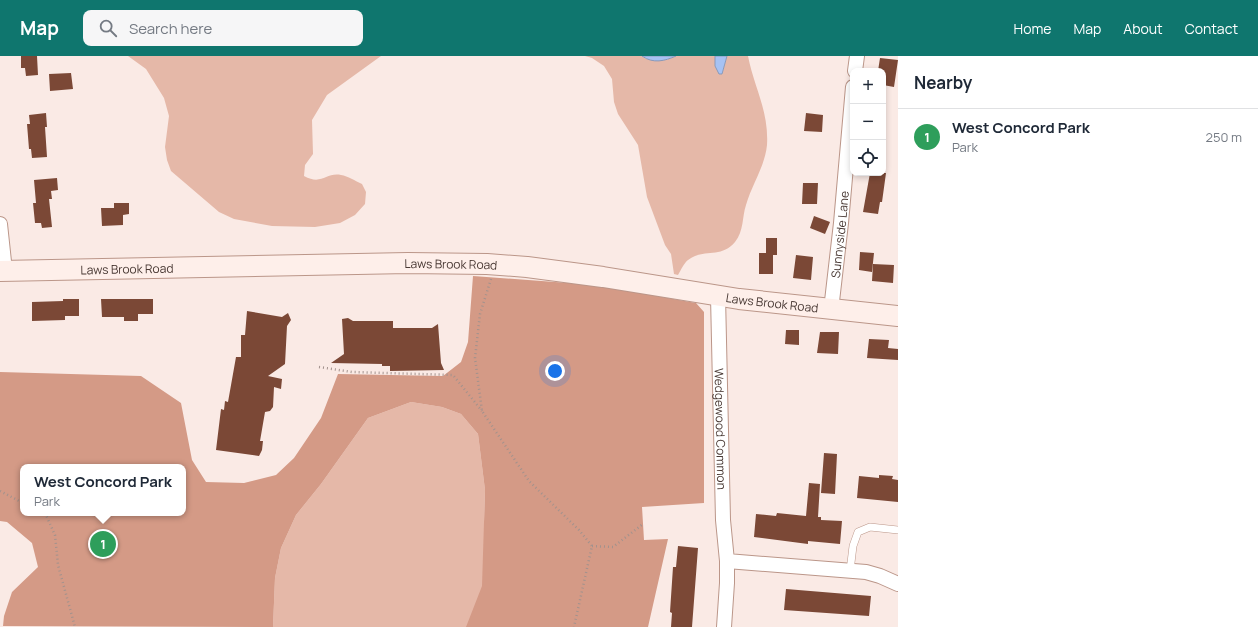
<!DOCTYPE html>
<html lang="en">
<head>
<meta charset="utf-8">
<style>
  body { margin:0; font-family:Manrope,sans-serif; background:#f6f6f7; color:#1f2937 }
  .controls { position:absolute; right:12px; top:12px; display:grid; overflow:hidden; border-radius:8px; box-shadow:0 2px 6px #0003 }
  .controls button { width:36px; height:36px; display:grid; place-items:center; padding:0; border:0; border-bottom:1px solid #e0e1e3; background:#fff; color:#1f2937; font:20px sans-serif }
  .you { position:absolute; left:555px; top:315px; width:14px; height:14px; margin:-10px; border:3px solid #fff; border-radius:50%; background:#1a73e8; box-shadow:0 0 0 6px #1a73e833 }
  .badge { display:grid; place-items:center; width:26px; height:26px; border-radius:50%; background:#0f766e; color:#fff; font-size:13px; font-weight:700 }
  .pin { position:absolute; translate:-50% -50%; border:2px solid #fff; box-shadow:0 1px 4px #0006 }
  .popup { position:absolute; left:20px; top:408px; width:166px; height:52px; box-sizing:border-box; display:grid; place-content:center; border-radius:8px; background:#fff; filter:drop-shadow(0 1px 3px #0005); font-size:13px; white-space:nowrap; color:#747a83 }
  .popup b { font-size:15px; color:#1f2937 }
  .popup::after { content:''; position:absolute; left:50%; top:100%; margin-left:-8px; border:8px solid transparent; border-top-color:#fff }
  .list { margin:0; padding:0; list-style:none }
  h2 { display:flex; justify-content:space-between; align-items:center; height:52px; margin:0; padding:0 16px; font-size:17px }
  h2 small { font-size:13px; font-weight:400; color:#747a83 }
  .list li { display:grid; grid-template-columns:26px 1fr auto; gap:12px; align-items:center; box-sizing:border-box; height:56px; padding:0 16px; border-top:1px solid #e0e1e3 }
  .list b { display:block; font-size:15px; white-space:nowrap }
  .list p { margin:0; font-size:13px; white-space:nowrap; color:#747a83 }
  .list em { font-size:13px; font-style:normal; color:#747a83 }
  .icon { flex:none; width:22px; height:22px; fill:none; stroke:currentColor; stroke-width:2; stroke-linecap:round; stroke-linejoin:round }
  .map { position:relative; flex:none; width:898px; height:571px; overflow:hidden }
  header { display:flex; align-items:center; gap:24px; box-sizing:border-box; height:56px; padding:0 20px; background:#0f766e; color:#fff }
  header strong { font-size:19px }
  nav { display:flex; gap:22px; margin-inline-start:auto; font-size:14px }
  .search { width:280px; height:36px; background:#f6f6f7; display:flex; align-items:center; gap:10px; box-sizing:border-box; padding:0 14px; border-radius:8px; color:#747a83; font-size:15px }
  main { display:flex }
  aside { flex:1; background:#fff }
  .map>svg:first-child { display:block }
  .green { fill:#e5b8a8 }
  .forest { fill:#d49a86; fill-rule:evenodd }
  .water { fill:#a7c2f3; stroke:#8a99b9 }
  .building { fill:#7b4836 }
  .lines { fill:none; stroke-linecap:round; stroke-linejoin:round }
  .lane-casing { stroke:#bb9689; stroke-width:8 }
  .street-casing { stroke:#bb9689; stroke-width:16 }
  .secondary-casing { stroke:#bb9689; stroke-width:22 }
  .path { stroke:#a2928d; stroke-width:2.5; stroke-dasharray:1 3; stroke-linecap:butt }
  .lane { stroke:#fff; stroke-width:7 }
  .street { stroke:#fff; stroke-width:14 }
  .secondary { stroke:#feefea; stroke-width:20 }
  .labels { text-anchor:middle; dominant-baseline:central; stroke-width:4; stroke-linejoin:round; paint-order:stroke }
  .street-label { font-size:12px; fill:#483833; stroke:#fff }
</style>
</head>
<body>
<header>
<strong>Map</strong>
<div class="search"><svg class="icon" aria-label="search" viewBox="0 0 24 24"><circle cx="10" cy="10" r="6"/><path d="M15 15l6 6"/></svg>Search here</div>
<nav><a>Home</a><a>Map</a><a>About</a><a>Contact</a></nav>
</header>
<main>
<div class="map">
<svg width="898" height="571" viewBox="0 0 898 571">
  <rect width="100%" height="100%" fill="#faeae5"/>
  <path class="green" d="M 128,0 L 381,0 L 327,39 L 312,64 L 313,98 L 305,109 L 304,120 C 322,130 326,116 341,119 C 348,120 355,125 362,128 L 366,136 L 365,148 L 355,159 L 340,167 L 315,171 L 272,170 L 234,163 L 219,156 L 171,115 L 167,104 L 165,91 L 169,60 L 164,42 L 146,13 Z
    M 585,0 L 642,0 L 646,3 L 666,4 L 676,0 L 715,0 L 715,10 L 722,18 L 727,0 L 748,0 C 754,31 769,55 767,89 C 765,110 752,128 746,149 C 742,161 744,175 735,186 C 721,203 703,192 688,204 C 684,207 681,214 678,219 L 674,218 L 671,198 L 665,189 L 647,141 L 638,89 L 618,58 L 614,46 L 612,23 L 604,10 L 592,2 Z
    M 411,346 L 442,351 L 461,358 L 478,378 L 485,434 L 484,465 L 620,571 L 273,571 L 275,522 L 281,492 L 296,459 L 321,428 L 368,362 Z"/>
  <path class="forest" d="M 473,220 L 595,229 L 696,247 L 704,256 L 704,447 L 642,451 L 644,484 L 668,483 L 648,571 L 466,571 L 482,530 L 485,434 L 478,378 L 461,358 L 442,351 L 411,346 L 368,362 L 321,428 L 296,459 L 281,492 L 275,522 L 273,571 L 3,570 L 4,560 L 12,536 L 38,511 L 32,487 L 7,466 L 0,465 L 0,316 L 141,320 L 181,347 L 192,404 L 206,426 L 244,427 L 276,419 L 294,402 L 321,362 L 338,318 L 443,320 L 461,306 L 468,286 ZM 23,411 L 183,411 L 183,457 L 23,457 Z"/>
  <path class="water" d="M 642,0 L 676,0 C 665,5 653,8 642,0 Z
    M 715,0 L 727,0 L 722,18 L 719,18 L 715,10 Z"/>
  <path class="building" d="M 21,0 L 37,0 L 38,19 L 26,20 L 25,12 L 21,12 Z
    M 880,2 L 898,4 L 894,31 L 883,29 L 883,15 L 878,15 Z
    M 71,17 L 73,33 L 50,35 L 49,18 Z
    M 46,57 L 47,71 L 45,71 L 47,101 L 32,102 L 31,93 L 29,93 L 27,68 L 30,68 L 29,59 Z
    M 806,57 L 823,59 L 822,76 L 804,75 Z
    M 870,117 L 886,117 L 882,146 L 880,146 L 878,158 L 863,156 Z
    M 57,122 L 58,134 L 51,135 L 52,143 L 49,143 L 52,171 L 42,172 L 41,167 L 35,167 L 33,147 L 36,147 L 34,124 Z
    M 803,127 L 818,127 L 817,148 L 802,148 Z
    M 114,147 L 129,147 L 129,158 L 123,159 L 123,169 L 102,170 L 101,152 L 114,152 Z
    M 814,160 L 830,166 L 825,178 L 810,172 Z
    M 766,182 L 777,182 L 777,199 L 773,199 L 773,218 L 759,218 L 759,197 L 766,197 Z
    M 860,196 L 874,197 L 872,216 L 859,214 Z
    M 796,199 L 813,201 L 811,224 L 793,222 Z
    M 873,208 L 894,209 L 893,227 L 872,225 Z
    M 63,243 L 79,243 L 79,260 L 65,260 L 65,264 L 32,265 L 32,246 L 63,245 Z
    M 101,243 L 153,243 L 153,258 L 138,258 L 138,265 L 124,265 L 124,261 L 102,261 Z
    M 247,255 L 282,261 L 288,257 L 291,264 L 287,270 L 285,308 L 268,320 L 282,323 L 281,333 L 274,331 L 273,351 L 270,355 L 265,356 L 260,385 L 263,385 L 262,394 L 259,400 L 216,394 L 221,353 L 224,354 L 225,345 L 228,346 L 236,301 L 241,301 L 241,279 L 245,279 Z
    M 348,262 L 353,265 L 393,265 L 393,272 L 432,272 L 438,268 L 441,307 L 444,314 L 390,315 L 390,310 L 382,310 L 382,308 L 331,307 L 344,298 L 342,263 Z
    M 786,274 L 799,274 L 799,289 L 785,288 Z
    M 820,276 L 839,276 L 838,298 L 817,297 Z
    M 869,283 L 889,284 L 888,292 L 898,293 L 898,304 L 867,302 Z
    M 824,397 L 837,398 L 835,438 L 821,437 Z
    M 879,419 L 893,420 L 892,423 L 898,424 L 898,446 L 857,442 L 859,420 L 879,422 Z
    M 809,427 L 820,428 L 818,461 L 821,461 L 821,464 L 842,465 L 840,488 L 808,485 L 808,488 L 754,481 L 756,458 L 776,460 L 777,457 L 806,460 Z
    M 678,490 L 698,492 L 692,571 L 671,571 L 672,557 L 670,556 L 673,511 L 676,511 Z
    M 786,533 L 871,540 L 869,560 L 784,554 Z"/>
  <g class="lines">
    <g class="lane-casing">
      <path id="lane" d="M 850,515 L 853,490 L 858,476 L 870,471 L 898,474"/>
    </g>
    <g class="street-casing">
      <g id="street">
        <path d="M 855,15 L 857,0"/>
        <path d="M 0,168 L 5,215"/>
        <path id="s1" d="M 718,240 L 723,464 L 727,505 L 866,516 L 880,520 L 898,528"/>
        <path id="s2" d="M 831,254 L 841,167 L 853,31"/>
        <path d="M 724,571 L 727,527 L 727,505"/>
      </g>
    </g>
    <g class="secondary-casing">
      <g id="secondary">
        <path id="s3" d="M 0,215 L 408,207 L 487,208 L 527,211 L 603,221 L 739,243 L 898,260"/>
      </g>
    </g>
    <path class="path" d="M 491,223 L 480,258 L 475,302 L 482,355 L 529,425 L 579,474 L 592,490 L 574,571
      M 319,311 L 352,316 L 453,319 L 482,355
      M 0,435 L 23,447
      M 45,457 L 55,479 L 58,509 L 75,571
      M 592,490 L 613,491 L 643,468"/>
    <use href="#lane" class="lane"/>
    <use href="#street" class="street"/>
    <use href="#secondary" class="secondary"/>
  </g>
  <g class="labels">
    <g class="street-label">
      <text stroke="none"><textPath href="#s2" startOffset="76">Sunnyside Lane</textPath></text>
      <text stroke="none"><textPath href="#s3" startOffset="451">Laws Brook Road</textPath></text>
      <text stroke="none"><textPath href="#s3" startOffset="127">Laws Brook Road</textPath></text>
      <text stroke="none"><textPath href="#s3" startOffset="775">Laws Brook Road</textPath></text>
      <text stroke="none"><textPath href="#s1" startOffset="133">Wedgewood Common</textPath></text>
    </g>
  </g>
</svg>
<div class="controls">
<button>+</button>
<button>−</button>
<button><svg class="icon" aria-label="locate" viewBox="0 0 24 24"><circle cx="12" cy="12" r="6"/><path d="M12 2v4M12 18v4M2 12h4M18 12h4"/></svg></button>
</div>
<div class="you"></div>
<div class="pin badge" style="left:103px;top:488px;background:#2e9e5b">1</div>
<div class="popup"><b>West Concord Park</b>Park</div>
</div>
<aside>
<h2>Nearby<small></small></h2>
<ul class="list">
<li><span class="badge" style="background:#2e9e5b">1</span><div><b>West Concord Park</b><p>Park</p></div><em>250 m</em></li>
</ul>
</aside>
</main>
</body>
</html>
